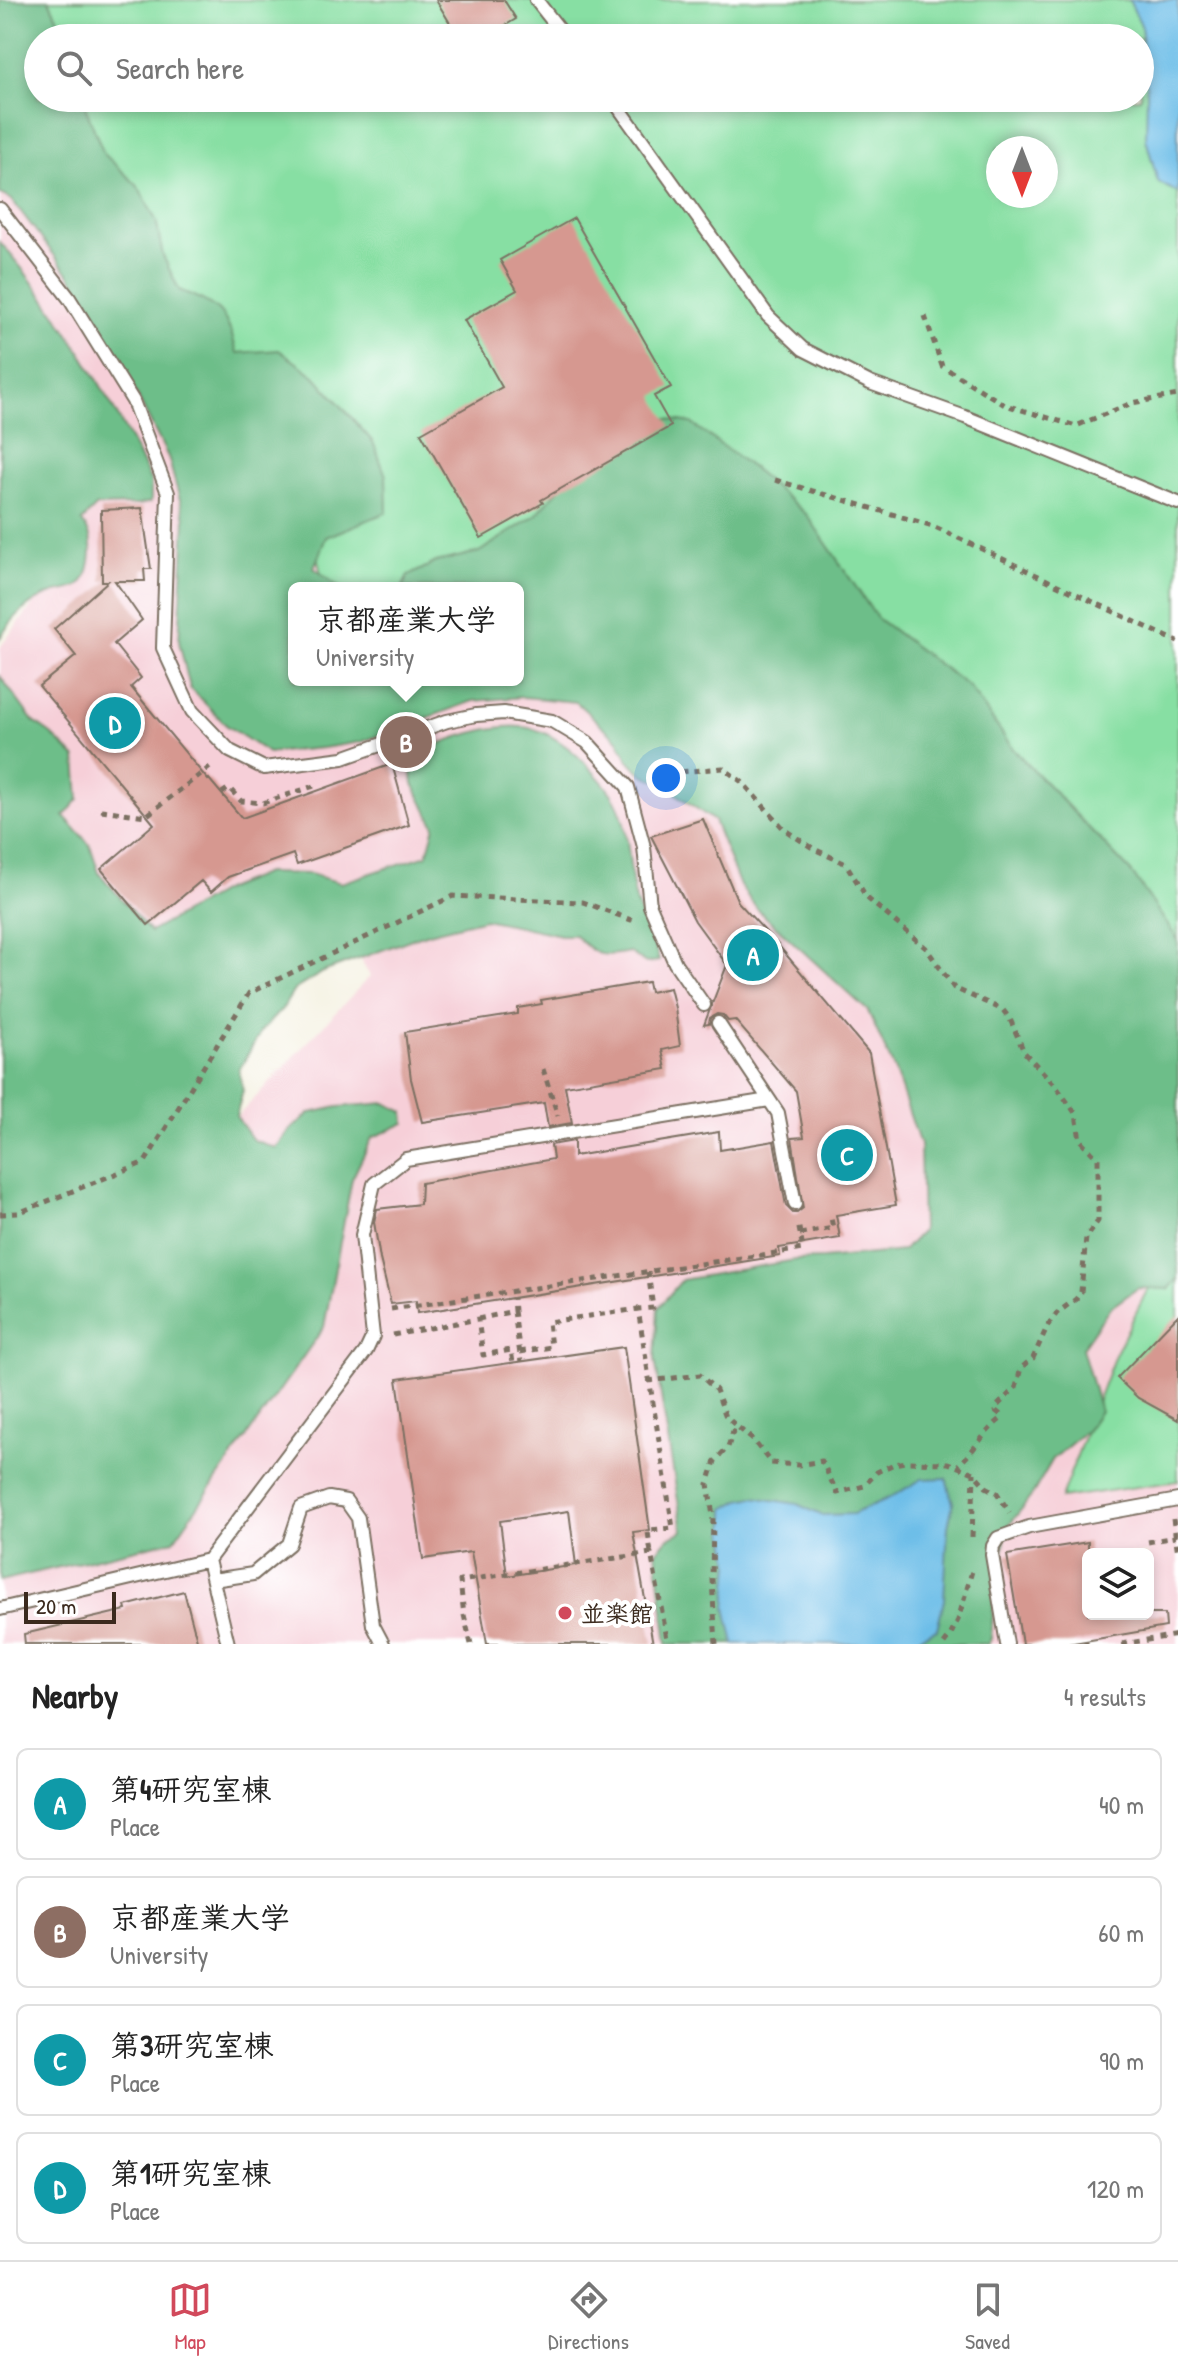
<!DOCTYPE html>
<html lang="en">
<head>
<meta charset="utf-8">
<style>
  body { margin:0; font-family:"Patrick Hand","Klee One",sans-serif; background:#f6f6f6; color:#222 }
  .controls { position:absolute; right:24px; bottom:24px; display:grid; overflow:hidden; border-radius:12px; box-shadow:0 4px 12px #0003 }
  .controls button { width:72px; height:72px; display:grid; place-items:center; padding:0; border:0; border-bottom:2px solid #e0e0e0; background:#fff; color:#222; font:40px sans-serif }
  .compass { position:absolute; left:986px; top:136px; width:72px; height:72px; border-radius:50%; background:#fff; box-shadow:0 4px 12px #0003; rotate:180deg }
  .scale { position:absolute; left:24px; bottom:20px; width:92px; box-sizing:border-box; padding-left:8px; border:4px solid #3b2a1e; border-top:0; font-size:22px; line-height:28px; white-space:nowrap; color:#3b2a1e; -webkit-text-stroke:6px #fff; paint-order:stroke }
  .you { position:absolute; left:666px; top:778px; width:28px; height:28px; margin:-20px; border:6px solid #fff; border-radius:50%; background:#1a73e8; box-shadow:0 0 0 12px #1a73e833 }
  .badge { display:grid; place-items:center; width:52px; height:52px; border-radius:50%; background:#d1495b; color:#fff; font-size:26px; font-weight:700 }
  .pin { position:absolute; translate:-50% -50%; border:4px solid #fff; box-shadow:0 2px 8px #0006 }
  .popup { position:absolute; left:288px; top:582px; width:236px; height:104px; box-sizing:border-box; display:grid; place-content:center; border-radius:12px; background:#fff; filter:drop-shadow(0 2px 6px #0005); font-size:26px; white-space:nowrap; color:#767676 }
  .popup b { font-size:30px; color:#222 }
  .popup::after { content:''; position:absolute; left:50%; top:100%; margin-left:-16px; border:16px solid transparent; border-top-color:#fff }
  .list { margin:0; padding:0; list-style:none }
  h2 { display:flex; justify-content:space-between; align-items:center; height:104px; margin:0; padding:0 32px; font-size:34px }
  h2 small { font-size:26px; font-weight:400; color:#767676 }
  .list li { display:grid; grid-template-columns:52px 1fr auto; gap:24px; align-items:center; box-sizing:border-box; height:112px; margin:0 16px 16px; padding:0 16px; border:2px solid #e0e0e0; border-radius:12px }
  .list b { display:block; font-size:30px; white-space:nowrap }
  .list p { margin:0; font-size:26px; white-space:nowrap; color:#767676 }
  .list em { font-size:26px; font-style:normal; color:#767676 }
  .icon { flex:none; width:44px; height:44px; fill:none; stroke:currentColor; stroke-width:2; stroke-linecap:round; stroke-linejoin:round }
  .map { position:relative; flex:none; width:1178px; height:1644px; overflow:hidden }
  .search { position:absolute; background:#fff; box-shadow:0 4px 12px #0003; left:24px; right:24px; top:24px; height:88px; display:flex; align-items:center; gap:20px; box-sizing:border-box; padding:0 28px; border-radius:44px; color:#767676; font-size:30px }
  .sheet { height:616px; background:#fff }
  nav { display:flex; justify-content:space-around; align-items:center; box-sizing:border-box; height:112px; border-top:2px solid #e0e0e0; background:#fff; font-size:22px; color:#767676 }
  nav a { display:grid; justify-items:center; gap:4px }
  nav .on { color:#d1495b }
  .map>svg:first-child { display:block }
  .built { fill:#f6cfd8; fill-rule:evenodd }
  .green { fill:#87dfa3; stroke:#618460; stroke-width:2; fill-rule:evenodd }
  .forest { fill:#6dbe89; stroke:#547454; stroke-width:2 }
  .water { fill:#6dbee8; stroke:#547483; stroke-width:2 }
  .building { fill:#d69890; fill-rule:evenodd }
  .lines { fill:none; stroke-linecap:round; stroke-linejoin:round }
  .service-casing { stroke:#7c7062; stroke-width:16 }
  .path { stroke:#7c7062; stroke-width:5; stroke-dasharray:6 6; stroke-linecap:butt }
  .service { stroke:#fff; stroke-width:12 }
  .poi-dot { fill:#d1495b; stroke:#fff; stroke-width:3 }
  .labels { text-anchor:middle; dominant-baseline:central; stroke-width:8; stroke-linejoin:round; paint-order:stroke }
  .poi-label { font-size:24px; font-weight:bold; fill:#3b2a1e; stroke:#fff; text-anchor:start }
</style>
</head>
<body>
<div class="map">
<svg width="1178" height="1644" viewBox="0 0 1178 1644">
  <rect width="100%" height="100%" fill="#fff"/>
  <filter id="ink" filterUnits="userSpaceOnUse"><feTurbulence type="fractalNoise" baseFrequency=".0125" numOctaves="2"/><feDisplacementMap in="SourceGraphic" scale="16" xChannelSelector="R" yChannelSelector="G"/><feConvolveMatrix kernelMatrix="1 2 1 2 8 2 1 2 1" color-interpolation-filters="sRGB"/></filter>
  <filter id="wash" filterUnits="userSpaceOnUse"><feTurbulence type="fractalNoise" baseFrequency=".006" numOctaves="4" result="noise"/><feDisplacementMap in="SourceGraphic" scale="32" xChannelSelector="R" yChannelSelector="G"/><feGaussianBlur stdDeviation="1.8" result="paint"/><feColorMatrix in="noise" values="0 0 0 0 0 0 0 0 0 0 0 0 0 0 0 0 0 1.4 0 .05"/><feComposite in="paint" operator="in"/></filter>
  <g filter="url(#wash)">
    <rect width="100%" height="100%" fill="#f4f1e0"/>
    <path class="built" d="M 0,0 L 4,0 L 38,98 L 317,556 L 324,588 L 294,588 L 294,680 L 518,680 L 518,588 L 581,527 L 1178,1228 L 1115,1355 L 1062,1497 L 1178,1481 L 1178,1644 L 0,1644 L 0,1529 L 219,1136 L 370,976 L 337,922 L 0,955 L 0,647 L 82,542 L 0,431 ZM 1088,1554 L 1148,1554 L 1148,1614 L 1088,1614 Z"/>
    <path class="green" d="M 4,0 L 1178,0 L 1178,1083 L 641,553 L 465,588 L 324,588 L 317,556 L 52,98 L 1140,98 L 1140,38 L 38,38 ZM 998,148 L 1046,148 L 1046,196 L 998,196 Z
      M 1178,1228 L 1178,1481 L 1061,1498 L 1115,1355 Z"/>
    <path class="forest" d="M 0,0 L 49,0 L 67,38 L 38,38 L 38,98 L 84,98 L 86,109 L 104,154 L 137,185 L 156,220 L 163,256 L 179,290 C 219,306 226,310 237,353 L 279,350 L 315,376 L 373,442 L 386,476 L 387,512 L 326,537 L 314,568 L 340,588 L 294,588 L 294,680 L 518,680 L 518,588 L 402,588 L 408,576 L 436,562 L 479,552 L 536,515 L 587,457 L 658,417 L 691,423 L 755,470 L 807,515 L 877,618 L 969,687 L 1014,750 L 1132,873 L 1178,940 L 1178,1279 L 1169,1289 L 1138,1288 L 1110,1308 L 1082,1348 L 1100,1411 L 1087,1430 L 1053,1459 L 1032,1495 L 1008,1527 L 995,1587 L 991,1639 L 988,1644 L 667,1644 L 656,1552 L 668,1538 L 683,1531 L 655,1359 L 658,1308 L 682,1280 L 795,1260 L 823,1259 L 903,1251 L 922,1231 L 920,1145 L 895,1071 L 868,1011 L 757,909 L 740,886 L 714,821 L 661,783 L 642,774 L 628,759 L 618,740 L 576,702 L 523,697 L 473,701 L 361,742 L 323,748 L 268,753 L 226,725 L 190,688 L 179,642 L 185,518 L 168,457 L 90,302 L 12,200 L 0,194 Z
      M 0,242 C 63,315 109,395 151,481 L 151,502 L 139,505 L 97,506 L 82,521 C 85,526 89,532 90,537 C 93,550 90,576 80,585 C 71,591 60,590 50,594 C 28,602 12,618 0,638 Z
      M 0,676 L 33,721 L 51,734 L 76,758 L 79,799 L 64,816 L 90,845 L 99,873 L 150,932 L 226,889 L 266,873 L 310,874 L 341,883 L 427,855 L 435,826 L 413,784 L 410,757 C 442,741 498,719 534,729 C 554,735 571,749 585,763 C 599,778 614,793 621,813 C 631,842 628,875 637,904 C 643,923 655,940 659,961 L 646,963 L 629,952 C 601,958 595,956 575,935 L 561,935 L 485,919 L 428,933 L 323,972 L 294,990 L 283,1008 L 261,1031 L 239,1070 L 243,1090 L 236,1116 L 253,1140 L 276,1148 L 288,1132 L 310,1113 L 338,1107 L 386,1103 L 404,1112 L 405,1123 L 372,1138 L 352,1179 L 324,1327 L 174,1540 L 0,1581 Z"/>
    <path class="water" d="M 1129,0 L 1178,0 L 1178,193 L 1158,182 L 1146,139 L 1147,93 L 1141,25 Z
      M 946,1478 L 953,1503 L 948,1527 L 944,1600 L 937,1629 L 910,1642 L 898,1644 L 734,1644 L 726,1608 L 730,1563 L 725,1533 L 725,1509 L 740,1500 L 754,1497 L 797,1504 L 821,1515 L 853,1514 L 891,1497 L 922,1479 Z"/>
    <g id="blocks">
      <path class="building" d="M 436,0 L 504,0 L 516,19 L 484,38 L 459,38 Z
        M 574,218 L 671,387 L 654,396 L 671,426 L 541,500 L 543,503 L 481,538 L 421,433 L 502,387 L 464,320 L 517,290 L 500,260 Z
        M 142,508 L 151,569 L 144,569 L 145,581 L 115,581 L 142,620 L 114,644 L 141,678 L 131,687 L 208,780 L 209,779 L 242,818 L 392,764 L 409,825 L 297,865 L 293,854 L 228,877 L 211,892 L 201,881 L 148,925 L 101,869 L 154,824 L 39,686 L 76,656 L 54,629 L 108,581 L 102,581 L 101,510 Z
        M 703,819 L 738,902 L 778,945 L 869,1053 L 896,1205 L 836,1215 L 840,1238 L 779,1248 L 780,1256 L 417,1313 L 416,1301 L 391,1304 L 380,1259 L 374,1222 L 377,1209 L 420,1204 L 421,1183 L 553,1159 L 551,1145 L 574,1141 L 574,1156 L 719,1132 L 720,1150 L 774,1141 L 786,1206 L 793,1213 L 797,1213 L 803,1208 L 792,1138 L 804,1137 L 796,1091 L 735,1020 L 728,1021 L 723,1015 L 717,1014 L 710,1018 L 709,1024 L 704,1025 L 727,965 L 695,921 L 651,836 Z
        M 648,982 L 650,992 L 670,988 L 675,1008 L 680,1046 L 662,1050 L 666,1069 L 565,1086 L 572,1123 L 548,1127 L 544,1103 L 422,1122 L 411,1079 L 405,1032 L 518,1014 L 518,1008 L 542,1004 L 541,1000 Z
        M 1178,1315 L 1178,1420 L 1138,1398 L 1117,1378 Z
        M 624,1347 L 650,1530 L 633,1532 L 653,1644 L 487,1644 L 471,1552 L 423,1559 L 397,1379 ZM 569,1511 L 576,1565 L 507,1576 L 500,1521 Z
        M 1088,1542 L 1088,1614 L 1165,1614 L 1166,1627 L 1068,1644 L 1022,1644 L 1007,1555 Z
        M 184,1591 L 198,1644 L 25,1644 L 24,1634 L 126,1610 L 125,1606 Z"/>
    </g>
  </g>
  <g filter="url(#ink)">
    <use href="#blocks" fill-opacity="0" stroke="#7c7062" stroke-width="2"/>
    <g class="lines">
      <g class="service-casing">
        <path id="service" d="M 536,0 L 566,38
          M 612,98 L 768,316 L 803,349 L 870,383 L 965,417 L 1178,503
          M 0,209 L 69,298 L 133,401 L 168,493 L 163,648 L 192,711 L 230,751 L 264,768 L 343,758 L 447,721 L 476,715 L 504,713 L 552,721 L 587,742 L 628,787 L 644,847 L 650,906 L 675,963 L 704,1005
          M 718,1023 L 778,1113 L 795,1204
          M 213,1580 L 253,1574 L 289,1544 L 301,1508 L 329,1498 L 346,1501 L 358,1518 L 373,1625 L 383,1644
          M 0,1609 L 208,1560
          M 228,1644 L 208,1560 L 366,1351 L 373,1336 L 362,1235 L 374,1184 L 406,1159 L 769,1100
          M 1007,1644 L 992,1555 L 993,1546 L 998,1538 L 1029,1527 L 1178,1500"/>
      </g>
      <path class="path" d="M 925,316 L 942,366 L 1005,405 L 1076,426 L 1132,403 L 1178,395
        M 775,480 L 933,526 L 1178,642
        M 648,782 L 662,789 L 672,791 L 680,772 L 723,768 L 742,782 L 785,830 L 814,849 L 846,864 L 867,898 L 926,948 L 954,988 L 1003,1010 L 1010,1019 L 1024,1052 L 1055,1085 L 1076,1114 L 1080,1140 L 1098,1159 L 1098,1221 L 1086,1237 L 1081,1292 L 1076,1299 L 1057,1313 L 1048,1325 L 1033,1358 L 1021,1368 L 1016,1387 L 997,1406 L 996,1411 L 1001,1415 L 1001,1419 C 984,1431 974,1452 958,1465
        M 222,793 L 229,788 L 241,801 L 263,803 L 317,785
        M 101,810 L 146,816 L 214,764
        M 543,1069 L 558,1116
        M 0,1214 L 18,1213 L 145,1162 L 249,993 L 453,896 L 583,902 L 634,921
        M 800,1234 L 833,1228 L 831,1218
        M 648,1272 L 653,1308 L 638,1309 L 673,1528 L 650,1530 L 648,1532 L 651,1553
        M 391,1309 L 803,1249 L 798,1223
        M 514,1311 L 521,1362
        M 478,1319 L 514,1311 L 513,1298
        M 393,1335 L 478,1319 L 483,1355 L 511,1350 L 513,1363
        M 520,1352 L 551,1347 L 548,1322 L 638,1309
        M 648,1381 L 700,1375 L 716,1390 L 726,1417 L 753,1440 L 771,1463 L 798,1465 L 822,1461 L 837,1493 L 864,1486 L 877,1472 L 894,1464 L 906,1462 L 948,1463 L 974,1473 L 986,1487 L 997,1493 L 1010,1513
        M 1173,1519 L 1178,1554
        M 972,1537 L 974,1473
        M 1148,1542 L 1175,1537
        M 1086,1641 L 1086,1644
        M 471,1644 L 464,1615 L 460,1581 L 651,1553 L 668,1644
        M 716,1644 L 712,1580 L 713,1516 L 708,1484 L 715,1461 L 728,1447 L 735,1425
        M 944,1644 L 950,1636 L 958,1620 L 972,1571
        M 1122,1644 L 1178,1635"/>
      <use href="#service" class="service"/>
    </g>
  </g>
  <circle class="poi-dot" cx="565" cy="1613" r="8"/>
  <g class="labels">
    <g class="poi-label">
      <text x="581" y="1613">並楽館</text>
    </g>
  </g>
</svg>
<div class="controls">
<button><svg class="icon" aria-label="layers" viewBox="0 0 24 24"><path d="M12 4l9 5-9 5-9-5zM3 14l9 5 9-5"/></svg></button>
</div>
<svg class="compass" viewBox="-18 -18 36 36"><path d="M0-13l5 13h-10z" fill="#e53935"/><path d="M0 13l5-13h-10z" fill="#767676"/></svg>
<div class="scale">20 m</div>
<div class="you"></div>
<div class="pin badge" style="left:753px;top:955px;background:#0f9aa8">A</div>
<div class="pin badge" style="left:406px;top:742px;background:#8d6e63">B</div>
<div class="popup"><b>京都産業大学</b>University</div>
<div class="pin badge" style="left:847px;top:1155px;background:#0f9aa8">C</div>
<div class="pin badge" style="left:115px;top:723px;background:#0f9aa8">D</div>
<div class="search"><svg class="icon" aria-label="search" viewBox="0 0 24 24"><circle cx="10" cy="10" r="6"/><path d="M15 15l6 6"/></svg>Search here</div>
</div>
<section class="sheet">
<h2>Nearby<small>4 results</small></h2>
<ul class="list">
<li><span class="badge" style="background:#0f9aa8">A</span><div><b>第4研究室棟</b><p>Place</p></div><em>40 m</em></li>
<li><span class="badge" style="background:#8d6e63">B</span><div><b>京都産業大学</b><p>University</p></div><em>60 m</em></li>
<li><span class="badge" style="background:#0f9aa8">C</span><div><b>第3研究室棟</b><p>Place</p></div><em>90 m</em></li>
<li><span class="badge" style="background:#0f9aa8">D</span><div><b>第1研究室棟</b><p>Place</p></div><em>120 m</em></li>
</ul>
</section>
<nav>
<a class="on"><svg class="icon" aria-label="map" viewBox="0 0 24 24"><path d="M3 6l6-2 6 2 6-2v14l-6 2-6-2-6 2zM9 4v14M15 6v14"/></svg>Map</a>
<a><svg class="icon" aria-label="directions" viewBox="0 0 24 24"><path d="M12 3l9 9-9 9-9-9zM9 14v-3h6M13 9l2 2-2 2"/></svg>Directions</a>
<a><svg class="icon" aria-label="saved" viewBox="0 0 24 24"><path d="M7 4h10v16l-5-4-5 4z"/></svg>Saved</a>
</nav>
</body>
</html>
